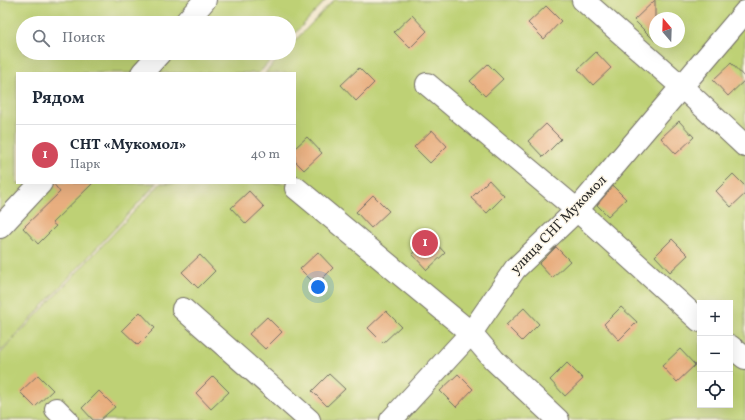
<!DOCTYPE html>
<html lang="ru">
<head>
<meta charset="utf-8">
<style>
  body { margin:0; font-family:Vollkorn,serif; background:#f6f6f7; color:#1f2937 }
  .controls { position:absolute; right:12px; bottom:12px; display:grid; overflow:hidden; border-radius:0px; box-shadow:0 4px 16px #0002 }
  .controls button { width:36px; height:36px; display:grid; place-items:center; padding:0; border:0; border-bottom:1px solid #e0e1e3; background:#fff; color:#1f2937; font:20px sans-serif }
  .compass { position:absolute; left:649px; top:12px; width:36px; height:36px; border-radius:50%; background:#fff; box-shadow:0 4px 16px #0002; rotate:341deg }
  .you { position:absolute; left:318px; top:287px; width:14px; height:14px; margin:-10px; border:3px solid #fff; border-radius:50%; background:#1a73e8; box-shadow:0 0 0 6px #1a73e833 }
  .badge { display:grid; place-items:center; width:26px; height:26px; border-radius:50%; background:#d1495b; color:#fff; font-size:13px; font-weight:700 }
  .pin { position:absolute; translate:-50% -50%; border:2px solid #fff; box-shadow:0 1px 4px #0006 }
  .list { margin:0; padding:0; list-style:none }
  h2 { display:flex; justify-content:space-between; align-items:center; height:52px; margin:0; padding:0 16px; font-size:17px }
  h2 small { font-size:13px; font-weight:400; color:#747a83 }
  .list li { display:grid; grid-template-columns:26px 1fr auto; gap:12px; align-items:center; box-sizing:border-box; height:60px; padding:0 16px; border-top:1px solid #e0e1e3 }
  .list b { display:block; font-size:15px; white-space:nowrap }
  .list p { margin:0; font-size:13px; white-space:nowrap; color:#747a83 }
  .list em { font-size:13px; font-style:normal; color:#747a83 }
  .icon { flex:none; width:22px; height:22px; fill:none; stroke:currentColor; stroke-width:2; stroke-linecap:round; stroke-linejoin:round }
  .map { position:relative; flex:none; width:745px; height:420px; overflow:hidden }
  .search { position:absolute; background:#fff; box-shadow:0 4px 16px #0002; left:16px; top:16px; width:280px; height:44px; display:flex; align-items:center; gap:10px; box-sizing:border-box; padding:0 14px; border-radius:22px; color:#747a83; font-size:15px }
  .panel { position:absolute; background:#fff; box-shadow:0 4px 16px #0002; left:16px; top:72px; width:280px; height:112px; border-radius:0px }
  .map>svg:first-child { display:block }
  .green { fill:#bed174; stroke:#747e50; fill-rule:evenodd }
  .building { fill:#e8ae7f }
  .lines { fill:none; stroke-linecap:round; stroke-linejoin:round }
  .street-casing { stroke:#716d64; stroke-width:24 }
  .street { stroke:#fff; stroke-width:22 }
  .labels { text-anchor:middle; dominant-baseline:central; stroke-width:3; stroke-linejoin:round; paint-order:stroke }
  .street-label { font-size:14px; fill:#2b2b2b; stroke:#fcf5e5 }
</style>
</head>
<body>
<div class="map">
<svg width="745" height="420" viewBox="0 0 745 420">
  <rect width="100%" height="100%" fill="#fcf5e5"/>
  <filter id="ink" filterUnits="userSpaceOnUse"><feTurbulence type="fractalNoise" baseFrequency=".025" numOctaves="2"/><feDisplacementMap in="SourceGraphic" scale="8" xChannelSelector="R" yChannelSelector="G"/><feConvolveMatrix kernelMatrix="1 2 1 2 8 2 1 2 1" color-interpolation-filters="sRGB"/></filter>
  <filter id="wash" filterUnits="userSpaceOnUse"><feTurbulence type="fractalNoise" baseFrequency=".012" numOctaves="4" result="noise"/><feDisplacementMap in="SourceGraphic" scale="16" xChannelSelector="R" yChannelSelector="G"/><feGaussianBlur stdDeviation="0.9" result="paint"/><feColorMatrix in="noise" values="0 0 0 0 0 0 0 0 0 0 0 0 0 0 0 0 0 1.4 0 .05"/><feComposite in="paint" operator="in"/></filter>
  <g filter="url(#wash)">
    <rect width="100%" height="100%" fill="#f3e8ce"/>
    <path class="green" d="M 0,0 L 326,0 L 289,40 L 289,23 L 23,23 L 23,53 L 277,53 L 259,73 L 17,73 L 17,183 L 157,183 L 0,352 Z
      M 334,0 L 745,0 L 745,420 L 0,420 L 0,354 L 161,183 L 295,183 L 295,73 L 265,73 L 284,53 L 289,53 L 289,47 ZM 655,18 L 679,18 L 679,42 L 655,42 ZM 700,303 L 730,303 L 730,405 L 700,405 Z"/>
    <g id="blocks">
      <path class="building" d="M 655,0 L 655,41 L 634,20 Z
        M 546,6 L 561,21 L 544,39 L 528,23 Z
        M 412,15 L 427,31 L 410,48 L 394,32 Z
        M 596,52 L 611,68 L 593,85 L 578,69 Z
        M 731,63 L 745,78 L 745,80 L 728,96 L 713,80 Z
        M 488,64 L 503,79 L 485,96 L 470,81 Z
        M 359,68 L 374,83 L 356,101 L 341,85 Z
        M 679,121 L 694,137 L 676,154 L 661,138 Z
        M 546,124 L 561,139 L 543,157 L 528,141 Z
        M 432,130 L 447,146 L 430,163 L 414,147 Z
        M 307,137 L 322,153 L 304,170 L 295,161 L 295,148 Z
        M 733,174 L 745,186 L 745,194 L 731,207 L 716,191 Z
        M 489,180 L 504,196 L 487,213 L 471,198 Z
        M 53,183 L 93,183 L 52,223 L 56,226 L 38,244 L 23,228 L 60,192 Z
        M 613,186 L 626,199 L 608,216 L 597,205 Z
        M 249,191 L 264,207 L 246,224 L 231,208 Z
        M 373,195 L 389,211 L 371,228 L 356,212 Z
        M 430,237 L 445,253 L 427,270 L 412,254 Z
        M 672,239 L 688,255 L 670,272 L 655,256 Z
        M 556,247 L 570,261 L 552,278 L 539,264 Z
        M 318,252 L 333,268 L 316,285 L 300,269 Z
        M 200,255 L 215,271 L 198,288 L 182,272 Z
        M 621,307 L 637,322 L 619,340 L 604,324 Z
        M 524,308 L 539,324 L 522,341 L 506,325 Z
        M 386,311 L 401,326 L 383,343 L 368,328 Z
        M 140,312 L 155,328 L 138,345 L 122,330 Z
        M 267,317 L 282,332 L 265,349 L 249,334 Z
        M 680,349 L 695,365 L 677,382 L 662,366 Z
        M 567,363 L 583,379 L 565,396 L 550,380 Z
        M 329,374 L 345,389 L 327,406 L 312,391 Z
        M 458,374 L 473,389 L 456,407 L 440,391 Z
        M 38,375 L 53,390 L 35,407 L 20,392 Z
        M 213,376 L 229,392 L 211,409 L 196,393 Z
        M 99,391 L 115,407 L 100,420 L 93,420 L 82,408 Z"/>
    </g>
  </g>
  <g filter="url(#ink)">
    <use href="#blocks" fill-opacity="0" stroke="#716d64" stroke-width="1"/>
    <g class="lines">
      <g class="street-casing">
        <path id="street" d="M 583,0 L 682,87 L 745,146
          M 185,23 L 205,0
          M 142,73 L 160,53
          M 427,84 L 577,210 L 700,321
          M 296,188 L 471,333 L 494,360 L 558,420
          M 0,227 L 41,183
          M 183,309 L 309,420
          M 730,346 L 745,358
          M 56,409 L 67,420
          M 391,420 L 471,333 L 515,269 L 577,210 L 745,12"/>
      </g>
      <use href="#street" class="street"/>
    </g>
  </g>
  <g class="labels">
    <g class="street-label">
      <text transform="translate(559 225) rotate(-46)">улица СНГ Мукомол</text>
    </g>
  </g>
</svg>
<div class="controls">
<button>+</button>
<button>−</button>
<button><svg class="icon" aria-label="locate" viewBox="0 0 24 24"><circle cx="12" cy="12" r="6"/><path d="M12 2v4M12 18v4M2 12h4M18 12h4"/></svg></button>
</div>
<svg class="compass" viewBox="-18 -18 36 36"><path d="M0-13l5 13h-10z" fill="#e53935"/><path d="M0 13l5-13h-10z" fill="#747a83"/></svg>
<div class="you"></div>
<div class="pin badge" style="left:425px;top:243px">1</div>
<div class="search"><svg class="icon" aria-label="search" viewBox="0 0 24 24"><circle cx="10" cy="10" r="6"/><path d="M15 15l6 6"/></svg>Поиск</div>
<section class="panel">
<h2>Рядом<small></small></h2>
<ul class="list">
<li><span class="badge">1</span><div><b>СНТ «Мукомол»</b><p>Парк</p></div><em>40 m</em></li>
</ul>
</section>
</div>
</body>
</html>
